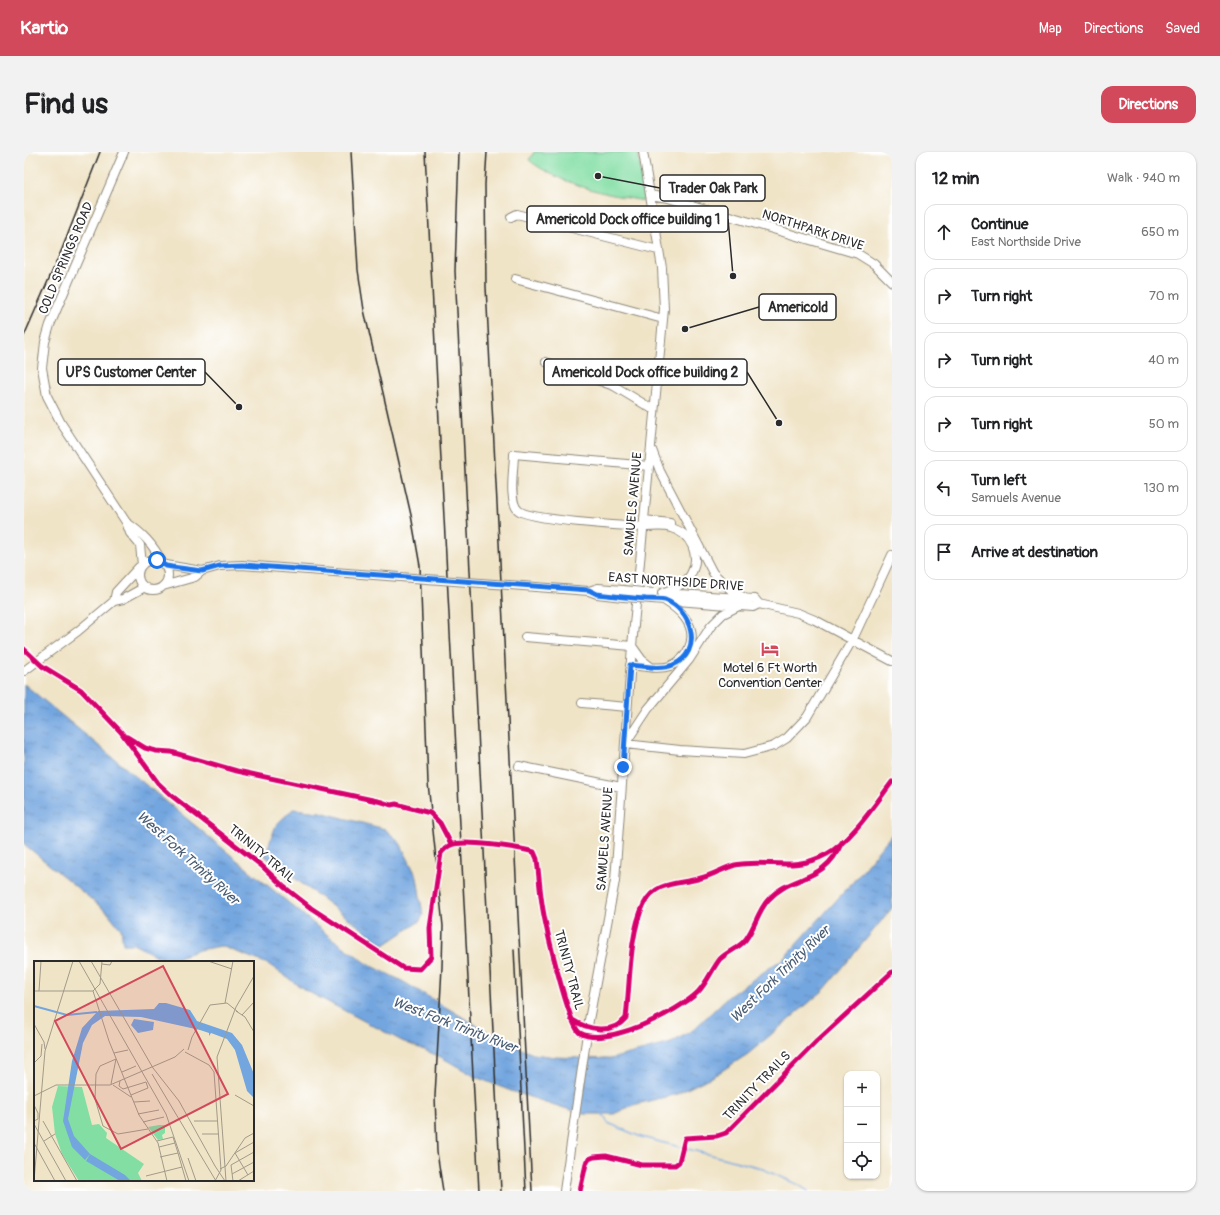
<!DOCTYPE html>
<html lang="en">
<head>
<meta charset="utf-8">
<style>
  body { margin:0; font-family:Pangolin,sans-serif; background:#f2f2f2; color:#202124 }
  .controls { position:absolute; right:12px; bottom:12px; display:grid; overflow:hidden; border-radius:8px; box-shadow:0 1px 3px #0004 }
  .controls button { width:36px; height:36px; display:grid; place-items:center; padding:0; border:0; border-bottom:1px solid #e0e0e0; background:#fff; color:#202124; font:20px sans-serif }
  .stop { position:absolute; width:12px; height:12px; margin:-9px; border:3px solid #1a73e8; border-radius:50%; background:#fff }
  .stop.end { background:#1a73e8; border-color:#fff; box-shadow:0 1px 4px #0008 }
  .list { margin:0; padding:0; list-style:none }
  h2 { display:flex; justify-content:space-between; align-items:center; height:52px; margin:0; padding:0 16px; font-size:17px }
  h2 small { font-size:13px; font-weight:400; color:#757577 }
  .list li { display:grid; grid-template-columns:26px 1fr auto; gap:12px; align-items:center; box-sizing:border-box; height:56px; margin:0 8px 8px; padding:0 8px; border:1px solid #e0e0e0; border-radius:12px }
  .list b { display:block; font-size:15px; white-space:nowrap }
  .list p { margin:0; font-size:13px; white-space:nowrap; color:#757577 }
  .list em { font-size:13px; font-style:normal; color:#757577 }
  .icon { flex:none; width:22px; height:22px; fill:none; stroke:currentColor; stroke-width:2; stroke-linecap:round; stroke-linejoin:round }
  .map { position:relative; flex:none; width:868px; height:1039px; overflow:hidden; border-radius:12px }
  header { display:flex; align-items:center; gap:24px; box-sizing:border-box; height:56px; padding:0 20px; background:#d1495b; color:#fff }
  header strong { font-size:19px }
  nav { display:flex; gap:22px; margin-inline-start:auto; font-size:14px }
  .intro { display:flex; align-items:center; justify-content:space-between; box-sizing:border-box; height:96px; padding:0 24px }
  h1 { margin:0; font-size:28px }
  .button { padding:10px 18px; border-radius:12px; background:#d1495b; color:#fff; font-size:14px; font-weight:700 }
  main { display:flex; gap:24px; padding:0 24px }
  aside { flex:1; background:#fff; border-radius:12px; box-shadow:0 1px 3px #0004 }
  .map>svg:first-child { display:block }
  .green { fill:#83dea4; stroke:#578468 }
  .water { fill:url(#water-ripples); stroke:#4f6885 }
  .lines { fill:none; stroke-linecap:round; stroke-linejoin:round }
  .stream { stroke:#73a6df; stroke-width:1.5 }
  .minor-casing { stroke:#8e8879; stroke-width:10 }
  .minor { stroke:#fff; stroke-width:8 }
  .rail { stroke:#2b2b2b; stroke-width:1.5 }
  .minor-bridge-casing { stroke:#8e8879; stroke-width:10; stroke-linecap:butt }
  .minor-bridge { stroke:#fff; stroke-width:8 }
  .cycleway-casing { stroke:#fff; stroke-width:8 }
  .cycleway { stroke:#d6006c; stroke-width:5 }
  .route { stroke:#1a73e8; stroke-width:5 }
  .labels { text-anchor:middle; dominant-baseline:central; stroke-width:4; stroke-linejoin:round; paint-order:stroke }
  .street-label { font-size:13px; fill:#2b2b2b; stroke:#fff }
  .poi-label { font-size:13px; fill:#2b2b2b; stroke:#fff }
  .water-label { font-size:14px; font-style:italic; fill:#485c73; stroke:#fff }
  .inset-river { fill:none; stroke:#73a6df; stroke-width:2 }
  .inset-road { fill:none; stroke:#a19a89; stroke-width:1 }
  .view { fill:#d1495b; fill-opacity:0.15; stroke:#d1495b; stroke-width:2 }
  .inset-edge { fill:none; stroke:#2b2b2b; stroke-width:2 }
  .leader { fill:none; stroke:#2b2b2b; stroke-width:1.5 }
  .callout-dot { fill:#2b2b2b; stroke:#fff; stroke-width:1.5 }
  .callout { fill:#fff; stroke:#2b2b2b; stroke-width:1.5 }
  .callout-label { font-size:14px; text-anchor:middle; font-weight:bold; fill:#2b2b2b }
</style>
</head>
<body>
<header>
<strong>Kartio</strong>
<nav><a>Map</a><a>Directions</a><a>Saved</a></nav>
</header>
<div class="intro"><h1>Find us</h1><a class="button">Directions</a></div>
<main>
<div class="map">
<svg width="868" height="1039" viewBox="0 0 868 1039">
  <defs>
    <pattern id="water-ripples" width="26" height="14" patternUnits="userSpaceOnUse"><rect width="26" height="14" fill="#73a6df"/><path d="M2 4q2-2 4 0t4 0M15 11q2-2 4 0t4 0" fill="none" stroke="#5f87b5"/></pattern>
  </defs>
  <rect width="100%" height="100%" fill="#fff"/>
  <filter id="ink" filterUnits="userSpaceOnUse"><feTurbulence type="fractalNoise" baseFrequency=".025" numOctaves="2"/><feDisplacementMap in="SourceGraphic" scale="8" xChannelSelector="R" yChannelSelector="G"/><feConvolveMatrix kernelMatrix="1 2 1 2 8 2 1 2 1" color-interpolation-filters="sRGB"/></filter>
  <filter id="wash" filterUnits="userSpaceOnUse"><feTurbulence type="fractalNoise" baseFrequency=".012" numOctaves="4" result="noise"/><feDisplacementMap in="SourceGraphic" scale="16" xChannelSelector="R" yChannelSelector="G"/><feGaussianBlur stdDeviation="0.9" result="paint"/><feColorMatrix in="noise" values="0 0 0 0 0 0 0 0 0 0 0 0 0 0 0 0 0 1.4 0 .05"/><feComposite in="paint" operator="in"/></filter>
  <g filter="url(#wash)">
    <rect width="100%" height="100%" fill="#f0e4c7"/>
    <path class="green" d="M 510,0 L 614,0 L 621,49 C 583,43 535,32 505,8 Z"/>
    <path class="water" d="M 0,532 L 306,785 L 344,812 L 378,829 L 477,888 L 509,902 L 532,905 L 586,907 L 647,891 L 669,878 L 705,844 L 760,806 L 829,730 L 868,682 L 868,756 L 800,838 L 724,902 L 693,922 L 653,942 L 609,953 L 590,962 L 559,962 L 487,939 L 452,925 L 417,905 L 378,889 L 321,859 L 281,838 L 244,812 L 197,794 L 175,798 L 143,809 L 109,792 L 99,792 L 97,777 L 84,761 L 0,692 Z
      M 269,657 L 296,660 L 361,677 L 376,691 L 393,725 L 399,763 L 396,769 L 360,793 L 241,704 L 252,673 Z"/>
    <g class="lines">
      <path class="stream" d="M 578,961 L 584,971 L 617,985 L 734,1015 L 775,1033 L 784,1039"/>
    </g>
  </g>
  <g filter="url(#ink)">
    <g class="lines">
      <g class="minor-casing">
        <path id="minor" d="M 100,0 L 26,173 L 21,190 L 18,216 L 23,244 L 37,271 L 102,370 L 106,381 L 116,393 L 118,413
          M 626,43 L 644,46 L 834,102 L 850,112 L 868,130
          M 487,65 L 493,62 L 634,98
          M 491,127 L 639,167
          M 522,210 L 590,234 L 630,258
          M 628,298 L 636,319 L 689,421 L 707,438 L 721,446
          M 625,314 L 490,302 C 490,316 484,349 494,358 C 503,368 601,374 620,375 C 629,375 639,373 647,376 C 667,381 677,404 667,422 C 661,433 649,437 638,441
          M 620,368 L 646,371
          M 102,370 C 118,381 129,392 138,410
          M114 423a15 15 0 1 1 30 0a15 15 0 1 1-30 0Z
          M 142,413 L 178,419 L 196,414 L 218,413 L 389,426
          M 139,434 L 171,425 L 178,419
          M 512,435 L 565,439 L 574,436 L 599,438
          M 565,439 L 573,442 L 599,445
          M 640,441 L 731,447 L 735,452
          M 628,447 L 729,455 L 735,452 L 774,461 L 791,468 L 868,509
          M 90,449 L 92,440 L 115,415
          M 717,453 L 699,462 L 687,474 L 665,508 L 624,557 L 601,592 L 656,598 L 720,602 L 750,594 L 763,586 L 783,565 L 829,487 L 868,403
          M 501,485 L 608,494
          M 608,494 L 618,508 L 627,515
          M 606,513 C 619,514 634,518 646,514 C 654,511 660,506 664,498 C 675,476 659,460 641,449
          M 0,519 L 54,479 L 90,449 L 99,447 L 121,435
          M 558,551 L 603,555
          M 495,614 L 597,635
          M 540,1039 L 565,868 L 591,729 L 608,494 L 640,157 L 638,116 L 619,0"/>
      </g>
      <use href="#minor" class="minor"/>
      <path class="rail" d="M 327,0 L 334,118 L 340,158 L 387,363 L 396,414 L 404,631 L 419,774 L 418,815 L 411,944 L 413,1000 L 419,1039
        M 401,0 L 455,1039
        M 435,0 L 431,119 L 477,1039
        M 463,0 L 461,32 L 462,135 L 508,1039
        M 0,184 L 38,97 L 76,0
        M 490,797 L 502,1039"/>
      <g class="minor-bridge-casing">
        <path id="minor-bridge" d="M 389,426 L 512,435
          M 599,438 L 629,441
          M 599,445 L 628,447"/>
      </g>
      <use href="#minor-bridge" class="minor-bridge"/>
      <g class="cycleway-casing">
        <path id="cycleway" d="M 0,497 L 18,514 L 57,538 L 97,580 L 134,631 L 148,644 L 238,714 L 260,735 L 287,756 L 379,816 L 396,817 L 407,805 L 406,776 L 417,701 C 420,698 423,694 427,693 C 438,687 497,696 510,700 L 513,707 C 515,724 516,741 519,758 C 522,775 545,875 556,881 C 583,896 655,859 674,840 C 683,831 688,817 696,807 C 704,799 716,796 722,787 C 731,775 734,759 744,748 C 768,721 800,733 818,690
          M 103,585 L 121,596 L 132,599 L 147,600 L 213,619 L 358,650 L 367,653 L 372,652 L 406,661 L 416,671 L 427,692
          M 547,867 C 564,878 588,883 602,866 C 606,833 605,782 620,752 C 632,728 655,733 677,726 C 689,723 700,716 711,713 C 745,706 768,721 803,702 C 826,690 852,651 868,630
          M 556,1039 L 562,1012 L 565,1007 L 570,1005 L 582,1004 L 618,1013 L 651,1013 L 655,1010 L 661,986 L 693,984 L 702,981 L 793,889 L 868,820"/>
      </g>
      <use href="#cycleway" class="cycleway"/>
    </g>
  </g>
  <g class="lines" filter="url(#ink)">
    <path class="route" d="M 133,408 L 142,414 L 148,415 L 178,419 L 196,414 L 218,413 L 565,438 L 573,442 C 590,444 606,446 622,447 C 628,447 636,447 641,448 C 668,458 680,500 649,513 C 636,518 620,514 606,513 L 599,615"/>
  </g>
  <defs>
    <g id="hotel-bare" transform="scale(1.38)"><path d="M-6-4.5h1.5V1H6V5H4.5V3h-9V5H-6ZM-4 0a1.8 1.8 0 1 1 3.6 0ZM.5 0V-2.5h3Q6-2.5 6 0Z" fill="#d1495b" stroke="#fff" stroke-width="2.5" paint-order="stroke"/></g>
  </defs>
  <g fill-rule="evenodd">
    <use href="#hotel-bare" x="746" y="497"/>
  </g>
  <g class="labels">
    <g class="street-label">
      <text transform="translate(789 78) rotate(18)">NORTHPARK DRIVE</text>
      <text transform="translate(42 106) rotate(-67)">COLD SPRINGS ROAD</text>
      <text transform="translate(609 352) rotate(-85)">SAMUELS AVENUE</text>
      <text transform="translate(652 430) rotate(4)">EAST NORTHSIDE DRIVE</text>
      <text transform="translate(581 687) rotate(-86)">SAMUELS AVENUE</text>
      <text transform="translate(238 702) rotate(40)">TRINITY TRAIL</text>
      <text transform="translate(545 818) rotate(75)">TRINITY TRAIL</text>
      <text transform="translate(733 934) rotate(-46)">TRINITY TRAILS</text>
    </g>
    <g class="poi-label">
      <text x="746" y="516">Motel 6 Ft Worth<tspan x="746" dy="15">Convention Center</tspan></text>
    </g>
    <g class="water-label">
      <text transform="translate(164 706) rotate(42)">West Fork Trinity River</text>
      <text transform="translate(756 822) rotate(-44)">West Fork Trinity River</text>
      <text transform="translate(431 873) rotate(21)">West Fork Trinity River</text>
    </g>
  </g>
  <g transform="translate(10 809)">
    <rect width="220" height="220" fill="#f0e4c7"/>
    <path d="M 24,125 L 48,126 L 58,164 L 65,163 L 73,172 L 72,177 L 110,203 L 104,212 L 108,220 L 45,220 L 28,193 L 21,173 L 18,146 ZM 125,164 L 131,164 L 131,172 L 128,174 L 129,178 L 124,179 L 114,166 Z" fill="#83dea4"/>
    <path d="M 125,42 L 132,42 L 156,49 L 163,60 L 198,72 L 208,84 L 220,113 L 220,137 L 213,130 L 201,89 L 193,78 L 177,72 L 175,75 L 175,72 L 166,69 L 107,56 L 71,55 L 58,64 L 49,82 L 34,158 L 40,175 L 56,193 L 51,199 L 38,186 L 29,160 L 38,100 L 48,67 L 64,50 L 120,48 ZM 100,58 L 120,61 L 119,69 L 104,72 L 97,64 ZM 56,193 L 91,214 L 97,220 L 86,220 L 52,200 Z" fill="#73a6df"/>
    <path class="inset-river" d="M 0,45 L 33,54 L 63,51"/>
    <path class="inset-road" d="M 45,0 L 132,153 L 155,220M 57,0 L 119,107 L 145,140 L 181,205 L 191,220M 174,0 L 198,8M 68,3 L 76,4 L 78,0M 0,30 L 59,30 L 66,23 L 68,0M 5,30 L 7,0M 59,30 L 75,80 L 105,154 L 124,182 L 133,220M 191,42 L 199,0M 202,50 L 211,56 L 220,71M 208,54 L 220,41M 0,63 L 10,81 L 11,88M 154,89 L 158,76 L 176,44 L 193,42 L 204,51M 151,91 L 175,104 L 180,111 L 187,209 L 181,220M 80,92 L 94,89M 0,102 L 7,95 L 8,83M 88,111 L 102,105M 118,113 L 182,220M 86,120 L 85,125 L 89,128 L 112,121 L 114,127 L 97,134M 77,123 L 82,98 L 66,105 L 62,113 L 61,138 L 69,165 L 84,173 L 114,168M 79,124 L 97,136M 201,134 L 220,145M 0,135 L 22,124 L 76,124 L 141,96 L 150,88M 100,141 L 116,140M 0,144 L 4,152 L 4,158 L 0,160M 104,153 L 125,149M 9,160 L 43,220M 160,160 L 183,160M 109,161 L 130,156M 0,163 L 32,220M 168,173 L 184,173M 10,180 L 21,173M 123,180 L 139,176 L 144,192M 0,182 L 21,220M 125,186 L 141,182M 126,196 L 144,192 L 152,220M 154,197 L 162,220M 186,208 L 192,205 L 211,177 L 220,172M 198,213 L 220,201M 214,214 L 201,192 L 220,181M 112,215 L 148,206M 0,220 L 11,90 L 39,0M 192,220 L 183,96 L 202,46 L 220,15M 199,220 L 197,204 L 220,191M 204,220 L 220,210"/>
    <path class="view" d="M 129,5 L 194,133 L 87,188 L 21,60 Z"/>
    <rect width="220" height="220" class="inset-edge"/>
  </g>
  <path class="leader" d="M574 24L636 36M709 124L704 67M661 177L735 155M215 255L181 220M755 271L723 220"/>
  <g class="callout-dot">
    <circle cx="574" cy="24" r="4"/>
    <circle cx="709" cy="124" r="4"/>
    <circle cx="661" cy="177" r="4"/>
    <circle cx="215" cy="255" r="4"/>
    <circle cx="755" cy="271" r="4"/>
  </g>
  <g class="callout">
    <rect x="636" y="23" width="105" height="26" rx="4"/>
    <rect x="503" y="54" width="201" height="26" rx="4"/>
    <rect x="735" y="142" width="77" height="26" rx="4"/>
    <rect x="34" y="207" width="147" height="26" rx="4"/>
    <rect x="520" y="207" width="203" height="26" rx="4"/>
  </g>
  <g class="callout-label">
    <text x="689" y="41">Trader Oak Park</text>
    <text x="604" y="72">Americold Dock office building 1</text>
    <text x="774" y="160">Americold</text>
    <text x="107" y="225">UPS Customer Center</text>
    <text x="621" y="225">Americold Dock office building 2</text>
  </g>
</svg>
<div class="controls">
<button>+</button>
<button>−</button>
<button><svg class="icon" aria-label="locate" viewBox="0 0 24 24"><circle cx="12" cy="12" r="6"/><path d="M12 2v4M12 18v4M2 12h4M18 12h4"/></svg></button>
</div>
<div class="stop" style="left:133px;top:408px"></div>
<div class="stop end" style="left:599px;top:615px"></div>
</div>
<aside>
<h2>12 min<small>Walk · 940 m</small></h2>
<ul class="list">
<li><svg class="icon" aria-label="ahead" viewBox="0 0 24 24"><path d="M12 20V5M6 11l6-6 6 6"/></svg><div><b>Continue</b><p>East Northside Drive</p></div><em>650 m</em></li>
<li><svg class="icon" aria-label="right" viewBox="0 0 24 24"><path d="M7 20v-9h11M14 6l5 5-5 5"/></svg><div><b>Turn right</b></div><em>70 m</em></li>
<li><svg class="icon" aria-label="right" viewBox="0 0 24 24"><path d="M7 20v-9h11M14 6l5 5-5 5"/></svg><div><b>Turn right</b></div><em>40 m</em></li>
<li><svg class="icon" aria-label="right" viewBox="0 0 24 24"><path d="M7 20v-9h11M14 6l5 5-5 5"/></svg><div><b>Turn right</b></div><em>50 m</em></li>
<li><svg class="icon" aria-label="left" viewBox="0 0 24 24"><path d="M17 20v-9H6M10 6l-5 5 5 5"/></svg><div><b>Turn left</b><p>Samuels Avenue</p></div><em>130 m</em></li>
<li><svg class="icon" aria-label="arrive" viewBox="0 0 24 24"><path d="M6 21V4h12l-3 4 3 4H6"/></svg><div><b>Arrive at destination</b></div></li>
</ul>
</aside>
</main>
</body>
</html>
